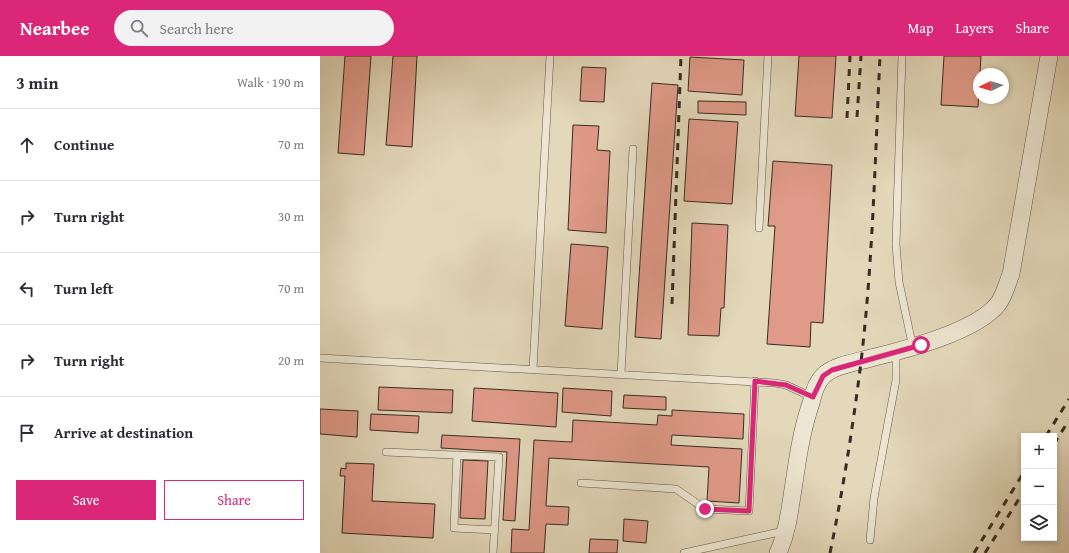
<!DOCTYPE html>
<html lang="en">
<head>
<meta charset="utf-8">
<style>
  body { margin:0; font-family:"Gentium Book Plus",serif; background:#f2f2f3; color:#2b2b33 }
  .controls { position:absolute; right:12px; bottom:12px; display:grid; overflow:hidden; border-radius:0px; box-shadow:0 2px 6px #0003 }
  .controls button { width:36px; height:36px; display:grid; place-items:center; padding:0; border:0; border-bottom:1px solid #e1e1e2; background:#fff; color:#2b2b33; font:20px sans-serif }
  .compass { position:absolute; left:653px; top:12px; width:36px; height:36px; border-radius:50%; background:#fff; box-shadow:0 2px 6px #0003; rotate:266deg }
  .stop { position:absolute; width:12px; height:12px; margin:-9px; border:3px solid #db2777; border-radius:50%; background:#fff }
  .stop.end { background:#db2777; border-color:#fff; box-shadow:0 1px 4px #0008 }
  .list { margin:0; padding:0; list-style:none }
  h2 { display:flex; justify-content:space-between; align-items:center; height:52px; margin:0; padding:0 16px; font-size:17px }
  h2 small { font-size:13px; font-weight:400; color:#7c7c81 }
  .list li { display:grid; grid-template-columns:26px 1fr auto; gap:12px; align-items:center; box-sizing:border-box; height:72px; padding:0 16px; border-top:1px solid #e1e1e2 }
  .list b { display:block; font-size:15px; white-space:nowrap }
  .list em { font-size:13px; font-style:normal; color:#7c7c81 }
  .actions { display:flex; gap:8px; padding:12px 16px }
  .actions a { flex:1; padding:9px 0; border:1px solid #db2777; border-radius:0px; text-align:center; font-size:14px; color:#db2777 }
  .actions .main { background:#db2777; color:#fff }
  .icon { flex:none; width:22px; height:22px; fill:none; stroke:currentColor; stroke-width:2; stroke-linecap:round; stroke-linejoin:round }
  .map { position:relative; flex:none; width:749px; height:497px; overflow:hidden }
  header { display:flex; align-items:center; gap:24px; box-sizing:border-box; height:56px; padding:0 20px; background:#db2777; color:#fff }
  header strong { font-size:19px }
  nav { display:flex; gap:22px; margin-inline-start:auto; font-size:14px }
  .search { width:280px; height:36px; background:#f2f2f3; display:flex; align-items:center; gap:10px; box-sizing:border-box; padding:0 14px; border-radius:22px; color:#7c7c81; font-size:15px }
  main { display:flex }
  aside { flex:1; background:#fff }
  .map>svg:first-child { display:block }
  .building { fill:#e09a89; stroke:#362d22 }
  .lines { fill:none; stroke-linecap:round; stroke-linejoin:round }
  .service-casing { stroke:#615848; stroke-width:8 }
  .tertiary-casing { stroke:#615848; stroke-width:18 }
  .service { stroke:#ede6d2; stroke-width:7 }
  .tertiary { stroke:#ede6d2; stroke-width:17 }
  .rail { stroke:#362d22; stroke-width:3; stroke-dasharray:7 7; stroke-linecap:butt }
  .route { stroke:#db2777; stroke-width:5 }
</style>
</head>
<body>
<header>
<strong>Nearbee</strong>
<div class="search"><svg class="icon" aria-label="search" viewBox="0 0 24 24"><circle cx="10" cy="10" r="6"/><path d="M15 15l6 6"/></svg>Search here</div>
<nav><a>Map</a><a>Layers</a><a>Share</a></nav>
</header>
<main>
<aside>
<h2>3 min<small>Walk · 190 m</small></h2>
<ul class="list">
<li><svg class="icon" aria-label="ahead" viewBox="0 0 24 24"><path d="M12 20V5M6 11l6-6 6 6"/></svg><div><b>Continue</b></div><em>70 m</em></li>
<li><svg class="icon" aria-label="right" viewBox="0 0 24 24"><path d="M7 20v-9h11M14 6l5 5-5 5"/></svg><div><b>Turn right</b></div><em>30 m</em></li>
<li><svg class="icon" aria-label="left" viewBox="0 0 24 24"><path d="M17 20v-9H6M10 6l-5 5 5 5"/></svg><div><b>Turn left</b></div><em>70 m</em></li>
<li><svg class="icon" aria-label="right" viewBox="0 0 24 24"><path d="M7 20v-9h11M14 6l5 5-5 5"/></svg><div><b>Turn right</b></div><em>20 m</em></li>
<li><svg class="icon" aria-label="arrive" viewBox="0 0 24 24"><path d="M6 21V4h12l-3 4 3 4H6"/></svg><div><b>Arrive at destination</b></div></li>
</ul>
<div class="actions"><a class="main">Save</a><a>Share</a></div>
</aside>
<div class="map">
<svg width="749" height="497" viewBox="0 0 749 497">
  <rect width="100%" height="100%" fill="#e3d8ba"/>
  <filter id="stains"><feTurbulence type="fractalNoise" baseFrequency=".005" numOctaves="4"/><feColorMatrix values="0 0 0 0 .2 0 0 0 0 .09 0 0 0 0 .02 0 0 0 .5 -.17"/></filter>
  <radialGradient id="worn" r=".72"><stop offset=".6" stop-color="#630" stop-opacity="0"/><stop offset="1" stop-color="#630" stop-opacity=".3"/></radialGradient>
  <path class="building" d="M 25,0 L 51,0 L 44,99 L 18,97 Z
    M 73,0 L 97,0 L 92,91 L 66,89 Z
    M 479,0 L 516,0 L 512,62 L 475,60 Z
    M 624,0 L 661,0 L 658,51 L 621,49 Z
    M 370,1 L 424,4 L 422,39 L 368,35 Z
    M 262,11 L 286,12 L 284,46 L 260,45 Z
    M 332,27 L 358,29 L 341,283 L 315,281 Z
    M 378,45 L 426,46 L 426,59 L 378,57 Z
    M 369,63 L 418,66 L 412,148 L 364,145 Z
    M 253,69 L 279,70 L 277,94 L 290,95 L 286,177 L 248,174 Z
    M 453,105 L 512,109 L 503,267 L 491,266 L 490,291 L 447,288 L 455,170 L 448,170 Z
    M 372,167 L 408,169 L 404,252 L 401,252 L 399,280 L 368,279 Z
    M 251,188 L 288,191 L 282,273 L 245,270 Z
    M 59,331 L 133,334 L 132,357 L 58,354 Z
    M 154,332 L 238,337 L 236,371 L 152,365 Z
    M 243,332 L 292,335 L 291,360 L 242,356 Z
    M 304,339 L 346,341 L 346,354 L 303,352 Z
    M 0,353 L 38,355 L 37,381 L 0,378 Z
    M 352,354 L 424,358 L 423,383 L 352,379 L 351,389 L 422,393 L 419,447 L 387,445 L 389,411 L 229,402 L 226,450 L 249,451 L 248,469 L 226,468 L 224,497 L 191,497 L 192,473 L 209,474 L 214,384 L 252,386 L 253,364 L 337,369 L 338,359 L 352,360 Z
    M 51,358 L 99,360 L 98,377 L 50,374 Z
    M 122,379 L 200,383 L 195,465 L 183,464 L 187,396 L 121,392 Z
    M 143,404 L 168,405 L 165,463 L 140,462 Z
    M 26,407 L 54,408 L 52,445 L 115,448 L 113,482 L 22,477 L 25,420 L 20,420 L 21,412 L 26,413 Z
    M 304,463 L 328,465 L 326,487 L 303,485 Z
    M 270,483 L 298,484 L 297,497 L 269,497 Z"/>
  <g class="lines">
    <g class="service-casing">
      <path id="service" d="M 582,0 L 576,188 L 579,226 L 593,292
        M 439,172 L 448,0
        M 0,302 L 455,327 L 466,329 L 492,341
        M 213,313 L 230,0
        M 301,318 L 313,93
        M 66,396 L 179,401 L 173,497
        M 137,399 L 134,472 L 175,474
        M 261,427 L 356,433 L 385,453 L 429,455 L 435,325
        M 550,484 L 554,442 L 576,324 L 576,296
        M 364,497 L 464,475"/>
    </g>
    <g class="tertiary-casing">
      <path id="tertiary" d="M 458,497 C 468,475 470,451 474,427 C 478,400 482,373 491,347 C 493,338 497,326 503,320 C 514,309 537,306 551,302 C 584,294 656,276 678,248 C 684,240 687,228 691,218 L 729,0"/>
    </g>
    <use href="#service" class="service"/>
    <use href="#tertiary" class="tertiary"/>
    <path class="rail" d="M 537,61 L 541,0
      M 527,62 L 530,0
      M 352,248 L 361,0
      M 726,380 L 749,343
      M 734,388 L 749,364
      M 510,497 C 523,434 533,370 541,306 C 553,204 555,102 560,0
      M 654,497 L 704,416
      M 665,497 L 704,435"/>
  </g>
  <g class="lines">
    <path class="route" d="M 385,453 L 429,455 L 435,325 L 466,329 L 493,341 L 503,320 L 512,314 L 601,289"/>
  </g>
  <rect width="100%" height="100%" filter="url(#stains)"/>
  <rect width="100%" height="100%" fill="url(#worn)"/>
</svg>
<div class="controls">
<button>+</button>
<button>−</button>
<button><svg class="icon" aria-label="layers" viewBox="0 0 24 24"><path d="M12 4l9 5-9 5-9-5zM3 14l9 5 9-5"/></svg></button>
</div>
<svg class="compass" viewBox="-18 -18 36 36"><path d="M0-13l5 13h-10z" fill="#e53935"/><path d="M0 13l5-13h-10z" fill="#7c7c81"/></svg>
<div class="stop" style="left:601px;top:289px"></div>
<div class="stop end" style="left:385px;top:453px"></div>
</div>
</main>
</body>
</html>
